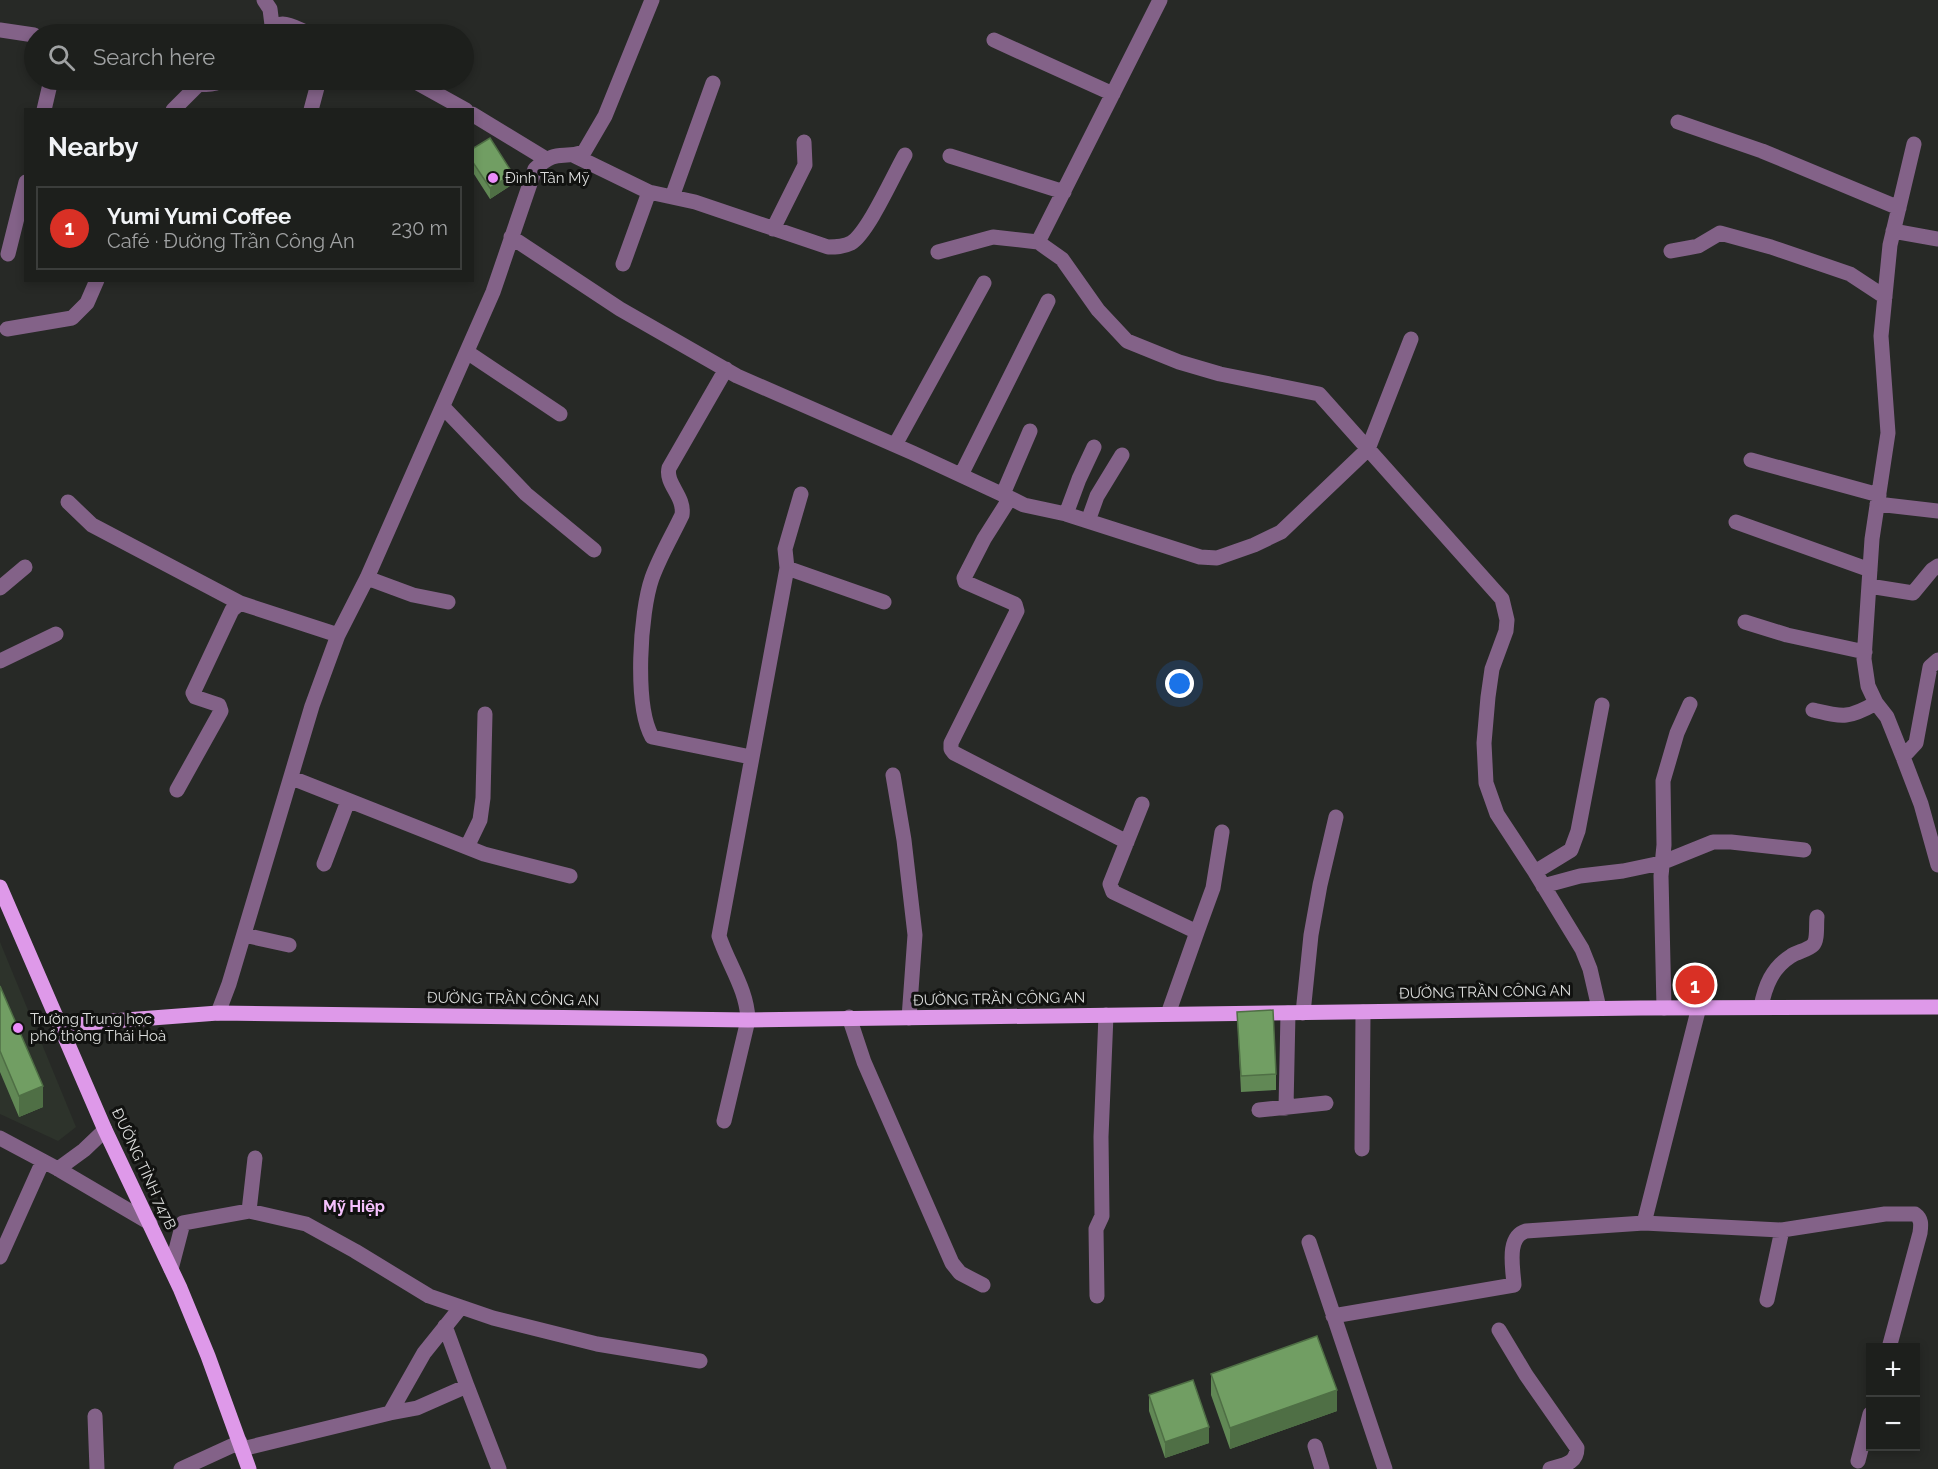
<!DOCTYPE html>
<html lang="en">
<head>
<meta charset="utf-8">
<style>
  body { margin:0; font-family:Raleway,sans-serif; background:#252725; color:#f1f3f6 }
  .controls { position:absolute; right:18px; bottom:18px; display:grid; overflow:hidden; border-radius:0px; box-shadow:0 3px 9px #0003 }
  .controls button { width:54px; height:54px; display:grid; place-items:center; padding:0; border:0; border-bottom:2px solid #3b3d3b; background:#1d1f1c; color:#f1f3f6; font:30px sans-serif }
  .you { position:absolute; left:1180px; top:684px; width:21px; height:21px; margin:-15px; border:4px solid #fff; border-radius:50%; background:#1a73e8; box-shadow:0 0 0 9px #1a73e833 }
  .badge { display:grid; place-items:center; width:39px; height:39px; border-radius:50%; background:#d93025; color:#fff; font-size:20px; font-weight:700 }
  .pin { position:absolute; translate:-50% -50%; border:3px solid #fff; box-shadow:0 2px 6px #0006 }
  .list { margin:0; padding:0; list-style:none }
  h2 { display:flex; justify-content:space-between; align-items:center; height:78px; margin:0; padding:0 24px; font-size:26px }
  h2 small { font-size:20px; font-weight:400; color:#a0a2a3 }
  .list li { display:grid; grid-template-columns:39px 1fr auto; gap:18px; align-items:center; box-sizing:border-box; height:84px; margin:0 12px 12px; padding:0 12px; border:2px solid #3b3d3b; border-radius:0px }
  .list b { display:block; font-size:22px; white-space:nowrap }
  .list p { margin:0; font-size:20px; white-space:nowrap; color:#a0a2a3 }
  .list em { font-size:20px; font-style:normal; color:#a0a2a3 }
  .icon { flex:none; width:33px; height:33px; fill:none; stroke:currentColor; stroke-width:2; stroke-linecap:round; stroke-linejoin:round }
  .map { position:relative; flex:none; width:1938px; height:1469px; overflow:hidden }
  .search { position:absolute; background:#1d1f1c; box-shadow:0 3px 9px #0003; left:24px; top:24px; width:450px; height:66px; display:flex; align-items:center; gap:15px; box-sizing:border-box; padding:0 21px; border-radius:33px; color:#a0a2a3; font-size:22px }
  .panel { position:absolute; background:#1d1f1c; box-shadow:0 3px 9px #0003; left:24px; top:108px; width:450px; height:174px; border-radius:0px }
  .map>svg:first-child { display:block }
  .built { fill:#2d332b }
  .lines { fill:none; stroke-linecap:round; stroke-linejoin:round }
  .minor { stroke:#836288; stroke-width:15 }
  .major { stroke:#de99e9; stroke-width:15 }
  .wall { fill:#618855 }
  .shaded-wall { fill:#4f6f45 }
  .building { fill:#719e63; stroke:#4f6f45; stroke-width:1.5 }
  .poi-dot { fill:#eb8dfb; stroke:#111210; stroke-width:2 }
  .labels { text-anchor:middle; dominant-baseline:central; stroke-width:6; stroke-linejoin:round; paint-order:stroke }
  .poi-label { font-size:15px; fill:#dcdddc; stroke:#111210; text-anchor:start }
  .street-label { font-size:15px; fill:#dcdddc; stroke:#111210 }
  .neighbourhood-label { font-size:16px; font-weight:bold; fill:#f6c1fe; stroke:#111210 }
</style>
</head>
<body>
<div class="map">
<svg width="1938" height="1469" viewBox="0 0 1938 1469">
  <rect width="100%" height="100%" fill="#272926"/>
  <path class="built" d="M 0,942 L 76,1127 L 58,1141 L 0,1114 Z"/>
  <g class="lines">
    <path class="minor" d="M 264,0 L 270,9 L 272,25
      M 0,30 L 34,35
      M 264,34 C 281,16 291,26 310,34
      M 994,40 L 1113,94
      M 188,80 C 200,86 213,86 224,80
      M 412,80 L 466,110
      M 44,110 L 51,80
      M 173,110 L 198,85
      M 311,110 L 319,80
      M 472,114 L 546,159
      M 1678,122 L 1762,151 L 1899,208
      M 1914,144 L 1890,245 L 1881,336 L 1888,433 L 1872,539 L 1864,659 L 1868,686 L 1876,703 L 1887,717 L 1903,757 L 1921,804 L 1938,865
      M 575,156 L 649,192 L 695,202 L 828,247 C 836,247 843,247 851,243 C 868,233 894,174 905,155
      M 950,156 L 1064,192
      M 672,197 L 713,83
      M 773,229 L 805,165 L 804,142
      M 1893,231 L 1938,239
      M 511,237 L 620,309 L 737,376 L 913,453 L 1010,498 L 984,539 L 964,578 L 965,582 L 1015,604 L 1017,611 L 951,743 L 951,749 L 954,753 L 1127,842
      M 1038,242 L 1160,0
      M 1671,251 L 1698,246 L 1720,233 L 1771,247 L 1850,274 L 1885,297
      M 938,252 L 993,237 L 1038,242 L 1062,259 L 1098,310 L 1127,341 L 1179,362 L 1220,374 L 1319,394 L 1502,599 L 1507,620 L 1506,631 L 1492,669 L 1488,697 L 1484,743 L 1486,783 L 1497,814 L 1535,872 L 1582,949 L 1590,969 L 1599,1008
      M 8,254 L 26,182
      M 623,264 L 649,192
      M 7,329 L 72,318 L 87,303 L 97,280
      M 467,352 L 560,414
      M 726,369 L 669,468 C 665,484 685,496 682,515 C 672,536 660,556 652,578 C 640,612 634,705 652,737 L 751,757
      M 443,407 L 526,494 L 594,550
      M 895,445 L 984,283
      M 1751,460 L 1879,495
      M 961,475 L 1048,301
      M 1003,494 L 1030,431
      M 1010,498 L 1024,505 L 1066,514 L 1200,557 L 1217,558 L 1254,545 L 1281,532 L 1368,449 L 1411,339
      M 68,502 L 92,525 L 240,603
      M 1877,504 L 1938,511
      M 1066,514 L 1079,479 L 1094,447
      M 1088,521 L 1097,496 L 1122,455
      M 1736,522 L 1870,570
      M 787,568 L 884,602
      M 367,578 L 413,595 L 448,602
      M 1869,586 L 1913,593 L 1932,570 L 1938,566
      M 0,588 L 25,567
      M 1745,622 L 1787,635 L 1865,652
      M 0,661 L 56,634
      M 1813,710 C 1843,717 1848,719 1876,703
      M 1903,757 L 1916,743 L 1930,667 L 1938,660
      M 893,775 L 904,840 L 915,935 L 909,1018
      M 292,778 L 484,854 L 570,876
      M 177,790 L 221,711 L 219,705 L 195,697 L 193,693 L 232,610 L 240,603 L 338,635
      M 1142,804 L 1110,884 L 1113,892 L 1197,932 L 1168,1014
      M 467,847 L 480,820 L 483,798 L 485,714
      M 324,864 L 348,801
      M 1535,872 L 1571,850 L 1578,831 L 1602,705
      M 1543,886 L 1580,876 L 1623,871 L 1661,863 L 1713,842 L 1731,842 L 1804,850
      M 1197,932 L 1213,888 L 1222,832
      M 244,935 L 289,945
      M 1761,1007 C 1765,986 1772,968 1791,956 C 1797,952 1808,950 1813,945 C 1818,940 1816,924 1817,917
      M 1664,1008 L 1661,876 L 1664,845 L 1663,781 L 1677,733 L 1690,704
      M 218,1013 L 229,984 L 312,706 L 338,635 L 367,578 L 493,292 L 535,169 C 558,148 560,160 584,152 L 605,116 L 652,0
      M 1303,1013 L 1311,935 L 1320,885 L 1336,817
      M 849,1017 L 864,1062 L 952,1263 L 960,1273 L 983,1285
      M 1286,1108 L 1288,1013
      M 1259,1110 L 1326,1103
      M 724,1121 L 748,1020 C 747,989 728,964 719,936 L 787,568 L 785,549 L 801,494
      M 0,1138 L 58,1169 L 150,1223
      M 1362,1149 L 1363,1012
      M 58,1169 L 84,1150 L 105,1130
      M 249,1211 L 255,1158
      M 1644,1223 L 1699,1007
      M 1309,1242 L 1385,1469
      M 0,1257 L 43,1161
      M 171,1269 L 183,1223 L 249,1211 L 306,1224 L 355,1251 L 429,1296 L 493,1318 L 597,1344 L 700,1361
      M 1097,1296 L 1096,1229 L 1102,1216 L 1101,1137 L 1106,1015
      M 1767,1300 L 1782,1230
      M 1333,1316 L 1514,1285 C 1513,1268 1506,1237 1526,1231 L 1644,1223 L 1782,1230 L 1885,1214 L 1915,1214 C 1922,1219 1921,1225 1920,1233 L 1889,1348
      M 445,1326 L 467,1386
      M 1499,1330 L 1526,1375 L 1577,1448 C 1577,1464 1563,1465 1550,1469
      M 390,1413 L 417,1408 L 467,1386 L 499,1469
      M 95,1416 L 97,1469
      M 1315,1446 L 1322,1469
      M 242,1449 L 390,1413 L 424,1353 L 461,1307
      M 1858,1461 L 1870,1414
      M 181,1469 L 240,1442"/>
    <path class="major" d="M 0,887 L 105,1130 L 180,1288 L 208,1356 L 249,1469
      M 61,1026 L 73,1024 L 218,1013 L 748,1020 L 1640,1008 L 1938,1007"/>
  </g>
  <path class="wall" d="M 472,149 L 513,184 L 490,199 L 472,171 Z
    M 0,986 L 43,1107 L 19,1117 L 0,1072 Z
    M 1237,1012 L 1276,1074 L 1276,1090 L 1241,1092 Z
    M 1211,1374 L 1337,1411 L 1230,1449 L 1211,1395 Z
    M 1149,1395 L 1209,1443 L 1165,1458 L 1149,1411 Z"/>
  <path class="shaded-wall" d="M 513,174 L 513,184 L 490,199 L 490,188 Z
    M 43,1086 L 43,1107 L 19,1117 L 19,1096 Z
    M 1337,1390 L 1337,1411 L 1230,1449 L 1230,1428 Z
    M 1209,1427 L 1209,1443 L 1165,1458 L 1165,1442 Z"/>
  <path class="building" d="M 490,138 L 513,174 L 490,188 L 472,161 L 472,149 Z
    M 0,986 L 43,1086 L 19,1096 L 0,1051 Z
    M 1273,1010 L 1276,1074 L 1241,1076 L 1237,1012 Z
    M 1317,1336 L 1337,1390 L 1230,1428 L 1211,1374 Z
    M 1193,1380 L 1209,1427 L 1165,1442 L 1149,1395 Z"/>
  <g class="poi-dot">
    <circle cx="493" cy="178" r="6"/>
    <circle cx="18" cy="1028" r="6"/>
  </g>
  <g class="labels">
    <g class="poi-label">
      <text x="505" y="178">Đình Tân Mỹ</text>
      <text x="30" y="1019">Trường Trung học<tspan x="30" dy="17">phổ thông Thái Hoà</tspan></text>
    </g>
    <g class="street-label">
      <text transform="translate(1485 992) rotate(-1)">ĐƯỜNG TRẦN CÔNG AN</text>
      <text transform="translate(513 999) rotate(1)">ĐƯỜNG TRẦN CÔNG AN</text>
      <text transform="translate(999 999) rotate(-1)">ĐƯỜNG TRẦN CÔNG AN</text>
      <text transform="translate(144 1169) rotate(65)">ĐƯỜNG TỈNH 747B</text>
    </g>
    <g class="neighbourhood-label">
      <text x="354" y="1206">Mỹ Hiệp</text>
    </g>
  </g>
</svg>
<div class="controls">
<button>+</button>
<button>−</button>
</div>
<div class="you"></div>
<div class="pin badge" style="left:1695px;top:985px">1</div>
<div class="search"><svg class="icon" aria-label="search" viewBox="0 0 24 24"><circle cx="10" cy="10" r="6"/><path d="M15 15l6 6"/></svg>Search here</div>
<section class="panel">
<h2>Nearby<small></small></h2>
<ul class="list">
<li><span class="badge">1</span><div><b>Yumi Yumi Coffee</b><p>Café · Đường Trần Công An</p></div><em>230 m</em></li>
</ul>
</section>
</div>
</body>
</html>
